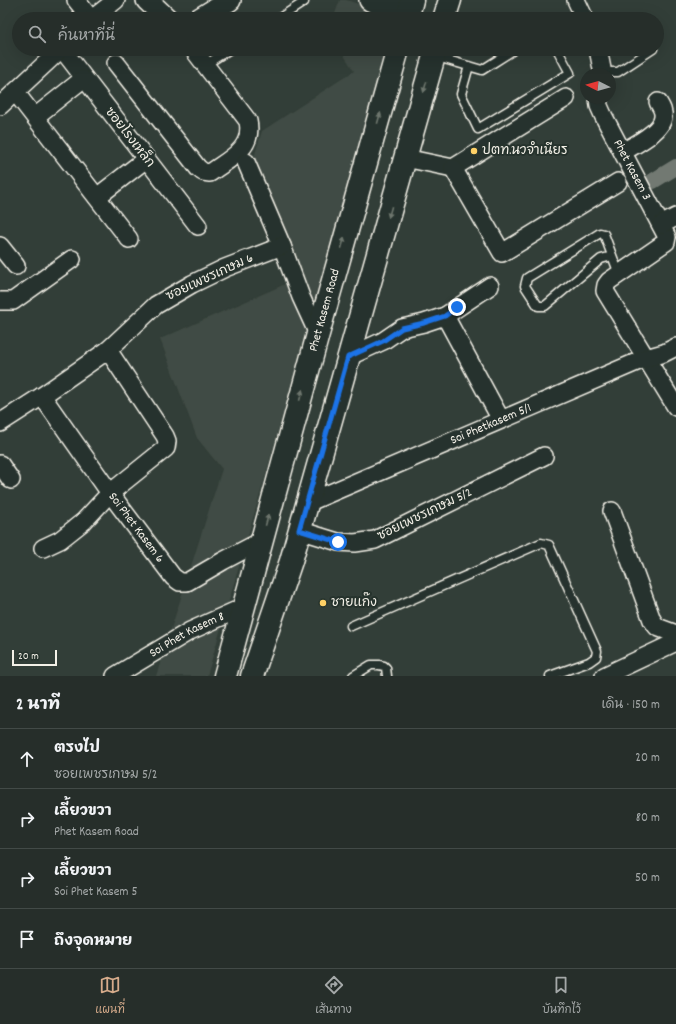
<!DOCTYPE html>
<html lang="th">
<head>
<meta charset="utf-8">
<style>
  body { margin:0; font-family:Dekko,"Playpen Sans Thai",sans-serif; background:#323a36; color:#f1f3f6 }
  .compass { position:absolute; left:580px; top:68px; width:36px; height:36px; border-radius:50%; background:#262e2a; box-shadow:0 4px 16px #0002; rotate:276deg }
  .scale { position:absolute; left:12px; bottom:10px; width:45px; box-sizing:border-box; padding-left:4px; border:2px solid #f4f1e8; border-top:0; font-size:11px; line-height:14px; white-space:nowrap; color:#f4f1e8; -webkit-text-stroke:3px #26332d; paint-order:stroke }
  .stop { position:absolute; width:12px; height:12px; margin:-9px; border:3px solid #1a73e8; border-radius:50%; background:#fff }
  .stop.end { background:#1a73e8; border-color:#fff; box-shadow:0 1px 4px #0008 }
  .list { margin:0; padding:0; list-style:none }
  h2 { display:flex; justify-content:space-between; align-items:center; height:52px; margin:0; padding:0 16px; font-size:17px }
  h2 small { font-size:13px; font-weight:400; color:#a4a8a8 }
  .list li { display:grid; grid-template-columns:26px 1fr auto; gap:12px; align-items:center; box-sizing:border-box; height:60px; padding:0 16px; border-top:1px solid #424a47 }
  .list b { display:block; font-size:15px; white-space:nowrap }
  .list p { margin:0; font-size:13px; white-space:nowrap; color:#a4a8a8 }
  .list em { font-size:13px; font-style:normal; color:#a4a8a8 }
  .icon { flex:none; width:22px; height:22px; fill:none; stroke:currentColor; stroke-width:2; stroke-linecap:round; stroke-linejoin:round }
  .map { position:relative; flex:none; width:676px; height:676px; overflow:hidden }
  .search { position:absolute; background:#262e2a; box-shadow:0 4px 16px #0002; left:12px; right:12px; top:12px; height:44px; display:flex; align-items:center; gap:10px; box-sizing:border-box; padding:0 14px; border-radius:22px; color:#a4a8a8; font-size:15px }
  .sheet { height:292px; background:#262e2a }
  nav { display:flex; justify-content:space-around; align-items:center; box-sizing:border-box; height:56px; border-top:1px solid #424a47; background:#262e2a; font-size:11px; color:#a4a8a8 }
  nav a { display:grid; justify-items:center; gap:2px }
  nav .on { color:#d6ab8b }
  .map>svg:first-child { display:block }
  .built { fill:#404b44 }
  .lines { fill:none; stroke-linecap:round; stroke-linejoin:round }
  .canal { stroke:#727972; stroke-width:16 }
  .service-casing { stroke:#f4f1e8; stroke-width:11 }
  .minor-casing { stroke:#f4f1e8; stroke-width:20 }
  .tertiary-casing { stroke:#f4f1e8; stroke-width:24 }
  .primary-casing { stroke:#f4f1e8; stroke-width:25 }
  .service { stroke:#26332d; stroke-width:8 }
  .minor { stroke:#26332d; stroke-width:17 }
  .tertiary { stroke:#26332d; stroke-width:21 }
  .primary { stroke:#26332d; stroke-width:22 }
  .oneway { fill:#6e766e }
  .route { stroke:#1a73e8; stroke-width:5 }
  .poi-dot { fill:#ffd166; stroke:#26332d; stroke-width:1.5 }
  .labels { text-anchor:middle; dominant-baseline:central; stroke-width:4; stroke-linejoin:round; paint-order:stroke }
  .street-label { font-size:13px; fill:#f4f1e8; stroke:#26332d }
  .poi-label { font-size:13px; fill:#f4f1e8; stroke:#26332d; text-anchor:start }
</style>
</head>
<body>
<div class="map">
<svg width="676" height="676" viewBox="0 0 676 676">
  <rect width="100%" height="100%" fill="#323e38"/>
  <filter id="ink" filterUnits="userSpaceOnUse"><feTurbulence type="fractalNoise" baseFrequency=".025" numOctaves="2"/><feDisplacementMap in="SourceGraphic" scale="8" xChannelSelector="R" yChannelSelector="G"/><feConvolveMatrix kernelMatrix="1 2 1 2 8 2 1 2 1" color-interpolation-filters="sRGB"/></filter>
  <g filter="url(#ink)">
    <path class="built" d="M 340,0 L 346,0 L 384,12 L 398,19 L 333,19 Z
      M 340,49 L 390,49 L 207,676 L 156,676 L 222,469 L 197,438 L 160,339 L 297,279 L 252,164 L 262,131 L 354,71 Z"/>
    <g class="lines">
      <path class="canal" d="M 653,181 L 676,167"/>
      <g class="service-casing">
        <path id="service" d="M 278,19 L 304,2
          M 434,56 L 482,70 L 515,49
          M 205,65 L 230,49
          M 469,66 L 461,94 L 478,129 L 570,73 L 557,49
          M 602,72 L 618,72 L 653,49
          M 612,256 L 601,259 L 545,306 L 538,306 L 525,286 L 527,278 L 600,233 L 604,234 L 619,274
          M 351,626 L 541,543 L 549,545 L 597,651 L 596,657 L 589,662 L 550,676
          M 353,676 L 371,665 L 379,665 L 384,666 L 386,668 L 387,676"/>
      </g>
      <g class="minor-casing">
        <g id="minor">
          <path d="M 76,0 L 91,19"/>
          <path d="M 576,0 L 585,19"/>
          <path d="M 92,19 L 116,0"/>
          <path d="M 62,49 L 198,226"/>
          <path d="M 598,49 L 602,69 L 602,74"/>
          <path d="M 116,63 L 198,168 L 203,172 L 210,173 C 229,159 254,149 248,121 L 193,49"/>
          <path d="M 16,93 L 129,239"/>
          <path id="s1" d="M 598,98 L 599,106 L 603,115 L 667,237 L 666,242 L 663,244 L 609,281 L 606,285 L 605,291 L 676,407"/>
          <path d="M 0,106 L 61,49"/>
          <path d="M 35,117 L 83,79"/>
          <path d="M 623,152 C 634,145 662,132 663,117 C 664,111 661,107 658,102"/>
          <path d="M 405,158 L 453,168 L 566,98"/>
          <path d="M 246,162 L 282,246 L 301,297 L 318,334"/>
          <path d="M 453,168 L 502,253 L 618,182"/>
          <path d="M 97,197 L 146,159"/>
          <path d="M 661,225 L 676,217"/>
          <path d="M 0,246 L 16,266"/>
          <path d="M 0,301 L 13,301 L 72,259"/>
          <path d="M 445,316 L 499,416"/>
          <path d="M 348,357 L 383,341 L 402,328 L 424,323 L 445,316 L 490,286"/>
          <path id="s2" d="M 42,396 L 110,493 L 173,577 L 180,582 L 187,582 L 223,561 L 261,541"/>
          <path d="M 0,423 L 42,396 L 108,350 L 156,305 L 192,284 L 225,268 L 282,246"/>
          <path d="M 0,464 L 11,480"/>
          <path id="s3" d="M 307,503 L 646,358 L 664,353 L 676,347"/>
          <path d="M 612,511 L 652,620 L 657,627 L 676,634"/>
          <path d="M 299,530 L 338,542 L 355,543 L 375,540 L 544,456"/>
          <path d="M 43,548 L 60,540 L 84,521 L 110,493 L 166,448 L 167,441 L 165,436 L 108,350"/>
          <path id="s4" d="M 115,676 L 190,631 L 239,609"/>
          <path d="M 604,676 L 676,642"/>
        </g>
      </g>
      <g class="tertiary-casing">
        <path id="tertiary" d="M 147,0 L 167,19
          M 370,0 L 377,3 L 409,11
          M 199,19 L 230,0"/>
      </g>
      <g class="primary-casing">
        <g id="primary">
          <path d="M 407,19 L 412,0"/>
          <path d="M 444,19 L 450,0"/>
          <path id="s5" d="M 225,676 L 318,334 L 398,49"/>
          <path d="M 252,676 L 291,561 L 436,49"/>
        </g>
      </g>
      <use href="#service" class="service"/>
      <use href="#minor" class="minor"/>
      <use href="#tertiary" class="tertiary"/>
      <use href="#primary" class="primary"/>
    </g>
    <defs><path id="oneway-solid" d="M-6-.8H1V-3.2L6.5 0L1 3.2V.8H-6Z"/></defs>
    <g class="oneway">
      <use href="#oneway-solid" transform="translate(425 87) rotate(106)"/>
      <use href="#oneway-solid" transform="translate(379 118) rotate(-74)"/>
      <use href="#oneway-solid" transform="translate(390 212) rotate(106)"/>
      <use href="#oneway-solid" transform="translate(343 243) rotate(-74)"/>
      <use href="#oneway-solid" transform="translate(301 395) rotate(-75)"/>
      <use href="#oneway-solid" transform="translate(267 520) rotate(-75)"/>
    </g>
  </g>
  <g class="lines" filter="url(#ink)">
    <path class="route" d="M 338,542 L 299,530 L 348,357 L 383,341 L 402,328 L 424,323 L 445,316 L 457,307"/>
  </g>
  <g class="poi-dot">
    <circle cx="474" cy="151" r="4"/>
    <circle cx="323" cy="603" r="4"/>
  </g>
  <g class="labels">
    <g class="street-label">
      <text transform="translate(129 138) rotate(52)">ซอยโรงเหล็ก</text>
      <text stroke="none"><textPath href="#s1" startOffset="80">Phet Kasem 3</textPath></text>
      <text transform="translate(210 278) rotate(-25)">ซอยเพชรเกษม 6</text>
      <text stroke="none"><textPath href="#s5" startOffset="379">Phet Kasem Road</textPath></text>
      <text stroke="none"><textPath href="#s3" startOffset="200">Soi Phetkasem 5/1</textPath></text>
      <text transform="translate(425 515) rotate(-26)">ซอยเพชรเกษม 5/2</text>
      <text stroke="none"><textPath href="#s2" startOffset="162">Soi Phet Kasem 6</textPath></text>
      <text stroke="none"><textPath href="#s4" startOffset="83">Soi Phet Kasem 8</textPath></text>
    </g>
    <g class="poi-label">
      <text x="482" y="151">ปตท.นวจำเนียร</text>
      <text x="331" y="603">ชายแก๊ง</text>
    </g>
  </g>
</svg>
<svg class="compass" viewBox="-18 -18 36 36"><path d="M0-13l5 13h-10z" fill="#e53935"/><path d="M0 13l5-13h-10z" fill="#a4a8a8"/></svg>
<div class="scale">20 m</div>
<div class="stop" style="left:338px;top:542px"></div>
<div class="stop end" style="left:457px;top:307px"></div>
<div class="search"><svg class="icon" aria-label="search" viewBox="0 0 24 24"><circle cx="10" cy="10" r="6"/><path d="M15 15l6 6"/></svg>ค้นหาที่นี่</div>
</div>
<section class="sheet">
<h2>2 นาที<small>เดิน · 150 m</small></h2>
<ul class="list">
<li><svg class="icon" aria-label="ahead" viewBox="0 0 24 24"><path d="M12 20V5M6 11l6-6 6 6"/></svg><div><b>ตรงไป</b><p>ซอยเพชรเกษม 5/2</p></div><em>20 m</em></li>
<li><svg class="icon" aria-label="right" viewBox="0 0 24 24"><path d="M7 20v-9h11M14 6l5 5-5 5"/></svg><div><b>เลี้ยวขวา</b><p>Phet Kasem Road</p></div><em>80 m</em></li>
<li><svg class="icon" aria-label="right" viewBox="0 0 24 24"><path d="M7 20v-9h11M14 6l5 5-5 5"/></svg><div><b>เลี้ยวขวา</b><p>Soi Phet Kasem 5</p></div><em>50 m</em></li>
<li><svg class="icon" aria-label="arrive" viewBox="0 0 24 24"><path d="M6 21V4h12l-3 4 3 4H6"/></svg><div><b>ถึงจุดหมาย</b></div></li>
</ul>
</section>
<nav>
<a class="on"><svg class="icon" aria-label="map" viewBox="0 0 24 24"><path d="M3 6l6-2 6 2 6-2v14l-6 2-6-2-6 2zM9 4v14M15 6v14"/></svg>แผนที่</a>
<a><svg class="icon" aria-label="directions" viewBox="0 0 24 24"><path d="M12 3l9 9-9 9-9-9zM9 14v-3h6M13 9l2 2-2 2"/></svg>เส้นทาง</a>
<a><svg class="icon" aria-label="saved" viewBox="0 0 24 24"><path d="M7 4h10v16l-5-4-5 4z"/></svg>บันทึกไว้</a>
</nav>
</body>
</html>
